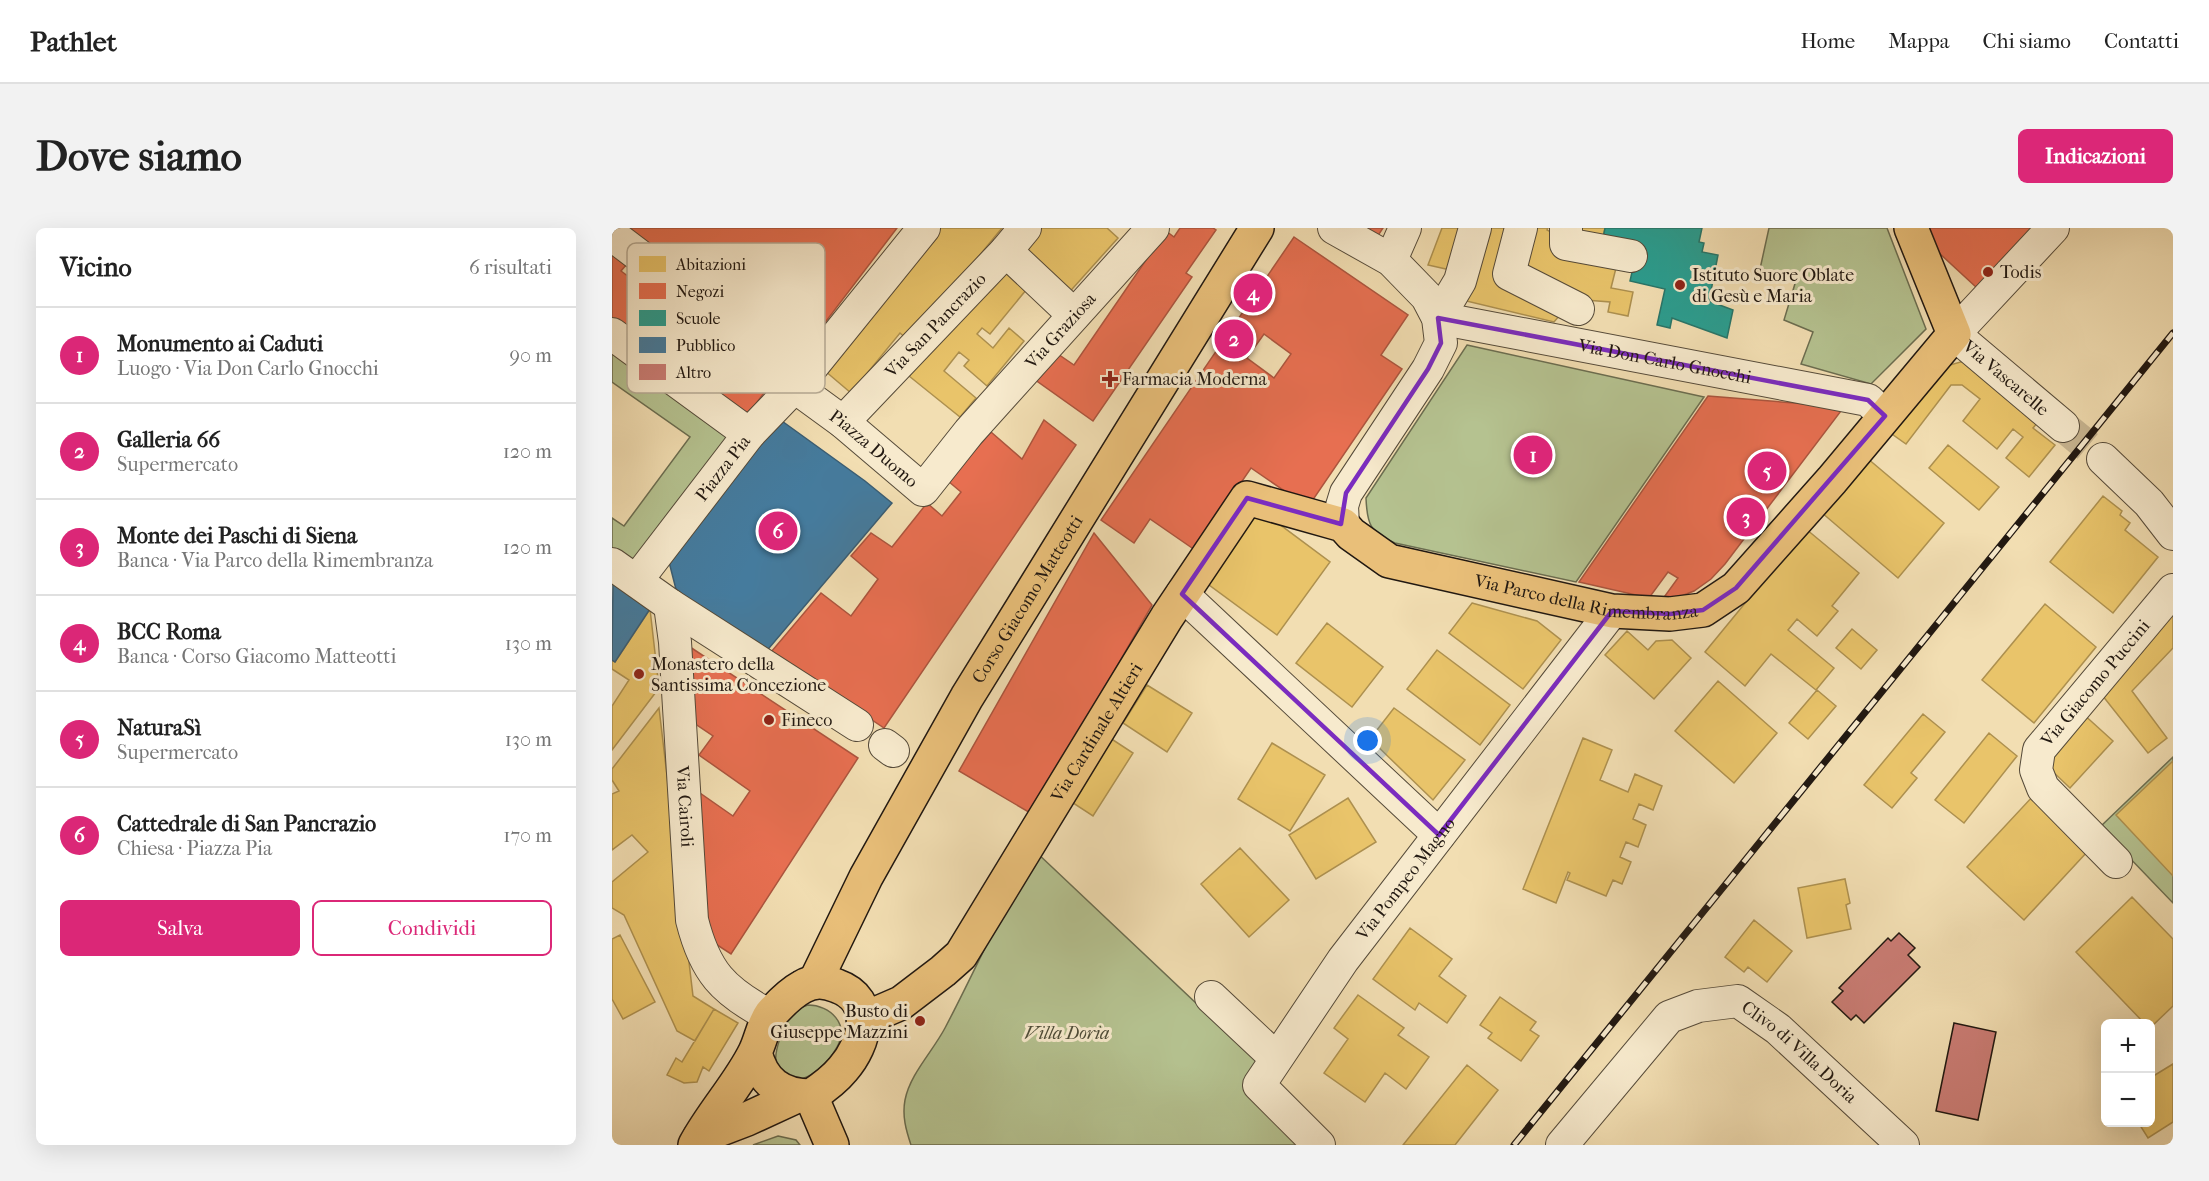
<!DOCTYPE html>
<html lang="it">
<head>
<meta charset="utf-8">
<style>
  body { margin:0; font-family:"IM FELL French Canon",serif; background:#f2f2f2; color:#222 }
  .controls { position:absolute; right:18px; bottom:18px; display:grid; overflow:hidden; border-radius:9px; box-shadow:0 6px 24px #0002 }
  .controls button { width:54px; height:54px; display:grid; place-items:center; padding:0; border:0; border-bottom:2px solid #e0e0e0; background:#fff; color:#222; font:30px sans-serif }
  .you { position:absolute; left:756px; top:513px; width:21px; height:21px; margin:-15px; border:4px solid #fff; border-radius:50%; background:#1a73e8; box-shadow:0 0 0 9px #1a73e833 }
  .badge { display:grid; place-items:center; width:39px; height:39px; border-radius:50%; background:#db2777; color:#fff; font-size:20px; font-weight:700 }
  .pin { position:absolute; translate:-50% -50%; border:3px solid #fff; box-shadow:0 2px 6px #0006 }
  .list { margin:0; padding:0; list-style:none }
  h2 { display:flex; justify-content:space-between; align-items:center; height:78px; margin:0; padding:0 24px; font-size:26px }
  h2 small { font-size:20px; font-weight:400; color:#767676 }
  .list li { display:grid; grid-template-columns:39px 1fr auto; gap:18px; align-items:center; box-sizing:border-box; height:96px; padding:0 24px; border-top:2px solid #e0e0e0 }
  .list b { display:block; font-size:22px; white-space:nowrap }
  .list p { margin:0; font-size:20px; white-space:nowrap; color:#767676 }
  .list em { font-size:20px; font-style:normal; color:#767676 }
  .actions { display:flex; gap:12px; padding:18px 24px }
  .actions a { flex:1; padding:14px 0; border:2px solid #db2777; border-radius:9px; text-align:center; font-size:21px; color:#db2777 }
  .actions .main { background:#db2777; color:#fff }
  .map { position:relative; flex:none; width:1561px; height:917px; overflow:hidden; border-radius:9px }
  header { display:flex; align-items:center; gap:36px; box-sizing:border-box; height:84px; padding:0 30px; background:#fff; border-bottom:2px solid #e0e0e0 }
  header strong { font-size:28px }
  nav { display:flex; gap:33px; margin-inline-start:auto; font-size:21px }
  .intro { display:flex; align-items:center; justify-content:space-between; box-sizing:border-box; height:144px; padding:0 36px }
  h1 { margin:0; font-size:42px }
  .button { padding:15px 27px; border-radius:9px; background:#db2777; color:#fff; font-size:21px; font-weight:700 }
  main { display:flex; gap:36px; padding:0 36px }
  aside { flex:1; background:#fff; border-radius:9px; box-shadow:0 6px 24px #0002 }
  .map>svg:first-child { display:block }
  .green { fill:#b5c290; stroke:#6b6d50; stroke-width:1.5 }
  .homes { fill:#e9c46a; stroke:#ad904f; stroke-width:1.5 }
  .shops { fill:#e76f51; stroke:#ac553e; stroke-width:1.5; fill-rule:evenodd }
  .schools { fill:#2a9d8f; stroke:#277569; stroke-width:1.5 }
  .public { fill:#457b9d; stroke:#3a5d73; stroke-width:1.5 }
  .building { fill:#ca7c74; stroke:#211811; stroke-width:1.5 }
  .lines { fill:none; stroke-linecap:round; stroke-linejoin:round }
  .minor-tunnel { stroke:#c8b692; stroke-width:32; stroke-dasharray:32 16; stroke-linecap:butt }
  .minor-casing { stroke:#554a39; stroke-width:34 }
  .major-casing { stroke:#211811; stroke-width:36 }
  .minor { stroke:#f7eacd; stroke-width:32 }
  .major { stroke:#e9bf79; stroke-width:33 }
  .rail-casing { stroke:#211811; stroke-width:7 }
  .rail { stroke:#f7eacd; stroke-width:4.5; stroke-dasharray:14; stroke-linecap:butt }
  .marked { fill:none; stroke:#7b2cbf; stroke-width:4.5; stroke-linejoin:round }
  .poi-dot { fill:#8f2418; stroke:#f7eacd; stroke-width:2 }
  .labels { text-anchor:middle; dominant-baseline:central; stroke-width:6; stroke-linejoin:round; paint-order:stroke }
  .poi-label { font-size:18px; fill:#211811; stroke:#f7eacd; text-anchor:start }
  .street-label { font-size:18px; fill:#211811; stroke:#f7eacd }
  .park-label { font-size:18px; font-style:italic; fill:#4d4b37; stroke:#f7eacd }
  .key { fill:#f7eacd; stroke:#b7ab95; stroke-width:1.5 }
  .key-label { font-size:16px; fill:#211811 }
</style>
</head>
<body>
<header>
<strong>Pathlet</strong>
<nav><a>Home</a><a>Mappa</a><a>Chi siamo</a><a>Contatti</a></nav>
</header>
<div class="intro"><h1>Dove siamo</h1><a class="button">Indicazioni</a></div>
<main>
<aside>
<h2>Vicino<small>6 risultati</small></h2>
<ul class="list">
<li><span class="badge">1</span><div><b>Monumento ai Caduti</b><p>Luogo · Via Don Carlo Gnocchi</p></div><em>90 m</em></li>
<li><span class="badge">2</span><div><b>Galleria 66</b><p>Supermercato</p></div><em>120 m</em></li>
<li><span class="badge">3</span><div><b>Monte dei Paschi di Siena</b><p>Banca · Via Parco della Rimembranza</p></div><em>120 m</em></li>
<li><span class="badge">4</span><div><b>BCC Roma</b><p>Banca · Corso Giacomo Matteotti</p></div><em>130 m</em></li>
<li><span class="badge">5</span><div><b>NaturaSì</b><p>Supermercato</p></div><em>130 m</em></li>
<li><span class="badge">6</span><div><b>Cattedrale di San Pancrazio</b><p>Chiesa · Piazza Pia</p></div><em>170 m</em></li>
</ul>
<div class="actions"><a class="main">Salva</a><a>Condividi</a></div>
</aside>
<div class="map">
<svg width="1561" height="917" viewBox="0 0 1561 917">
  <rect width="100%" height="100%" fill="#f2deb2"/>
  <filter id="stains"><feTurbulence type="fractalNoise" baseFrequency=".00333" numOctaves="4"/><feColorMatrix values="0 0 0 0 .2 0 0 0 0 .09 0 0 0 0 .02 0 0 0 .5 -.17"/></filter>
  <radialGradient id="worn" r=".72"><stop offset=".6" stop-color="#630" stop-opacity="0"/><stop offset="1" stop-color="#630" stop-opacity=".3"/></radialGradient>
  <path class="green" d="M 1157,0 L 1275,0 L 1314,101 L 1259,156 L 1189,136 L 1201,104 L 1172,92 L 1185,49 L 1148,41 Z
    M 855,117 L 1092,169 L 964,354 L 783,315 C 758,305 755,296 754,270 Z
    M 0,121 L 115,209 L 23,338 L 0,323 L 0,290 L 12,298 L 78,209 L 0,154 Z
    M 1561,529 L 1561,675 L 1488,599 Z
    M 423,623 L 622,811 L 656,835 L 693,917 L 299,917 C 294,902 290,888 293,872 C 298,846 321,823 333,800 C 364,741 390,681 423,623 Z
    M 196,777 C 218,777 238,796 225,819 C 218,832 194,859 178,849 C 173,846 165,839 164,833 C 162,823 172,798 177,789 C 181,783 189,779 196,777 Z
    M 166,908 L 184,912 L 188,917 L 141,917 Z"/>
  <path class="homes" d="M 319,0 L 390,0 L 297,113 L 288,105 L 239,165 L 206,137 Z
    M 419,0 L 495,0 L 506,10 L 453,69 L 400,21 Z
    M 830,0 L 855,0 L 843,43 L 816,37 Z
    M 867,0 L 900,0 L 888,52 L 954,80 L 942,94 L 846,71 Z
    M 915,0 L 936,0 L 935,2 L 1004,40 L 999,60 L 1021,64 L 1016,88 L 996,84 L 998,74 L 961,71 L 903,44 Z
    M 957,0 L 993,0 L 991,10 Z
    M 392,33 L 419,56 L 378,106 L 370,100 L 365,106 L 381,120 L 397,100 L 412,113 L 375,158 L 352,138 L 357,132 L 347,124 L 332,143 L 364,170 L 348,189 L 297,148 Z
    M 1352,133 L 1426,194 L 1421,200 L 1443,217 L 1417,249 L 1394,230 L 1411,209 L 1401,201 L 1385,221 L 1351,193 L 1368,171 L 1350,157 L 1339,157 L 1294,216 L 1280,206 L 1331,139 Z
    M 1336,217 L 1387,259 L 1367,282 L 1317,240 Z
    M 1255,230 L 1332,295 L 1286,350 L 1209,284 Z
    M 1491,268 L 1510,283 L 1508,287 L 1518,295 L 1513,302 L 1546,329 L 1501,385 L 1438,334 Z
    M 643,278 L 718,334 L 665,407 L 589,351 Z
    M 1194,301 L 1247,345 L 1220,378 L 1226,383 L 1205,408 L 1185,391 L 1176,402 L 1222,440 L 1204,462 L 1159,426 L 1133,458 L 1093,424 Z
    M 860,375 L 925,393 L 949,412 L 911,461 L 837,405 Z
    M 1433,376 L 1484,419 L 1422,495 L 1370,452 Z
    M 1561,377 L 1561,420 L 1520,463 L 1555,510 L 1536,525 L 1490,467 Z
    M 38,381 L 47,460 L 0,522 L 0,478 L 17,452 L 0,441 L 0,432 L 3,434 Z
    M 715,395 L 771,439 L 740,479 L 684,435 Z
    M 1240,401 L 1265,422 L 1249,441 L 1224,420 Z
    M 1015,403 L 1036,422 L 1044,413 L 1060,412 L 1079,430 L 1042,471 L 993,427 Z
    M 825,422 L 898,477 L 868,517 L 795,461 Z
    M 1106,453 L 1165,505 L 1122,555 L 1063,503 Z
    M 535,457 L 580,485 L 555,524 L 511,495 Z
    M 1205,462 L 1224,478 L 1196,511 L 1177,495 Z
    M 47,480 L 81,768 L 102,781 L 83,813 L 65,803 L 12,687 L 0,680 L 0,654 L 36,624 L 20,607 L 0,622 L 0,566 L 7,563 L 0,552 L 0,541 Z
    M 782,480 L 853,532 L 821,572 L 758,511 Z
    M 1469,484 L 1501,513 L 1458,560 L 1437,540 L 1436,520 Z
    M 1311,486 L 1333,504 L 1299,545 L 1305,550 L 1280,580 L 1252,557 Z
    M 1377,505 L 1405,528 L 1352,595 L 1323,572 Z
    M 495,508 L 521,525 L 481,588 L 455,571 Z
    M 971,510 L 1000,522 L 988,552 L 1016,564 L 1023,546 L 1050,558 L 1041,582 L 1027,576 L 1021,591 L 1034,597 L 1026,619 L 1014,614 L 1008,629 L 1019,634 L 1010,656 L 1001,652 L 994,668 L 955,652 L 958,645 L 956,644 L 944,675 L 911,661 Z
    M 660,515 L 713,547 L 678,603 L 626,571 Z
    M 1561,533 L 1561,648 L 1504,587 Z
    M 1422,567 L 1476,623 L 1412,692 L 1355,639 Z
    M 736,570 L 764,614 L 704,651 L 677,607 Z
    M 628,620 L 677,672 L 637,709 L 589,656 Z
    M 1233,651 L 1238,675 L 1234,677 L 1239,701 L 1195,710 L 1186,660 Z
    M 1520,669 L 1561,711 L 1561,778 L 1538,800 L 1538,796 L 1533,796 L 1464,724 Z
    M 1142,692 L 1180,723 L 1155,754 L 1136,739 L 1132,744 L 1113,729 Z
    M 798,700 L 840,731 L 827,748 L 854,768 L 835,795 L 807,775 L 803,782 L 761,751 Z
    M 8,707 L 43,774 L 11,791 L 0,771 L 0,711 Z
    M 746,767 L 792,800 L 786,807 L 817,829 L 794,861 L 773,845 L 753,874 L 712,845 L 736,811 L 722,800 Z
    M 888,769 L 924,794 L 918,802 L 927,808 L 909,833 L 876,810 L 880,805 L 868,797 Z
    M 102,781 L 126,795 L 97,843 L 91,839 L 85,854 L 72,855 L 55,847 L 64,830 L 70,834 Z
    M 1561,836 L 1561,894 L 1536,910 L 1526,894 L 1538,894 L 1538,850 Z
    M 855,837 L 886,862 L 843,917 L 791,917 Z"/>
  <path class="shops" d="M 7,0 L 285,0 L 183,134 Z
    M 568,0 L 601,0 L 604,2 L 574,45 L 580,49 L 481,193 L 415,146 L 437,120 L 462,137 L 554,3 L 562,9 Z
    M 744,0 L 771,0 L 763,12 Z
    M 1312,0 L 1421,0 L 1365,60 L 1326,24 Z
    M 682,9 L 796,87 L 769,127 L 790,141 L 696,279 L 639,240 L 583,322 L 538,291 L 522,315 L 489,292 ZM 652,106 L 679,126 L 662,150 L 635,130 Z
    M 0,25 L 15,36 L 9,43 L 41,67 L 48,58 L 170,140 L 130,195 L 0,93 Z
    M 1096,168 L 1232,179 L 1113,336 L 1099,351 L 1082,363 L 1064,370 L 1050,372 L 1066,350 L 1056,344 L 1037,370 L 967,354 Z
    M 432,192 L 464,217 L 272,500 L 159,424 L 209,365 L 239,388 L 266,351 L 239,328 L 259,305 L 280,319 L 315,275 L 330,288 L 349,264 L 336,253 L 379,204 L 410,231 Z
    M 482,305 L 540,377 L 420,586 L 347,543 Z
    M 75,417 L 246,530 L 119,726 L 96,711 L 85,563 L 121,588 L 138,563 L 87,527 L 101,508 L 79,493 Z"/>
  <path class="schools" d="M 993,0 L 1090,0 L 1087,14 L 1092,15 L 1090,24 L 1106,27 L 1097,73 L 1121,82 L 1115,110 L 1060,90 L 1058,100 L 1045,97 L 1053,61 L 1018,53 L 1026,18 L 991,10 Z"/>
  <path class="public" d="M 163,188 L 253,253 L 280,275 L 147,432 L 68,377 L 56,330 Z
    M 1,355 L 38,381 L 3,434 L 0,432 Z"/>
  <path class="building" d="M 1287,705 L 1303,720 L 1296,727 L 1308,739 L 1252,795 L 1244,787 L 1239,792 L 1220,774 L 1231,763 L 1227,760 L 1276,710 L 1279,713 Z
    M 1342,795 L 1384,804 L 1366,892 L 1324,883 Z"/>
  <g class="lines">
    <path class="minor-tunnel" d="M 1451,198 L 1491,231"/>
    <g class="minor-casing">
      <g id="minor">
        <path d="M 722,0 L 779,32 L 815,69 L 826,90 L 829,115 L 816,141 L 734,265 L 730,278 L 731,297"/>
        <path d="M 909,0 L 897,46 L 966,81"/>
        <path d="M 954,0 L 954,16 L 1019,28"/>
        <path id="s1" d="M 1441,0 L 1342,106 L 1451,198"/>
        <path d="M 0,7 L 190,151"/>
        <path d="M 394,23 L 462,87"/>
        <path d="M 779,32 L 793,0"/>
        <path id="s2" d="M 826,90 L 1256,172 L 1273,188"/>
        <path d="M 826,90 L 848,53 L 863,0"/>
        <path d="M 0,106 L 137,206"/>
        <path id="s3" d="M 183,159 L 231,194 L 311,262 L 357,204 L 541,0"/>
        <path id="s4" d="M 231,194 L 394,23 L 413,0"/>
        <path d="M 1491,231 L 1537,275 L 1561,306"/>
        <path d="M 0,336 L 58,377 L 245,497"/>
        <path id="s5" d="M 25,352 L 137,206 L 190,151 L 312,0"/>
        <path d="M 570,366 L 827,607"/>
        <path id="s6" d="M 58,377 L 63,414 L 80,692 C 93,744 111,763 158,788"/>
        <path d="M 273,517 L 281,523"/>
        <path id="s7" d="M 1504,634 L 1431,560 L 1424,542 L 1427,522 L 1561,362"/>
        <path d="M 599,769 L 664,830"/>
        <path id="s8" d="M 707,917 L 647,857 L 731,732 L 1000,383"/>
        <path id="s9" d="M 950,917 L 1057,789 L 1086,778 L 1126,773 L 1166,801 L 1291,917"/>
      </g>
    </g>
    <g class="major-casing">
      <g id="major">
        <path id="s10" d="M 203,754 L 254,649 L 355,469 L 645,0"/>
        <path id="s11" d="M 252,791 L 289,775 L 331,743 L 349,727 L 555,389 L 635,270 L 731,297 L 739,306 L 777,333 L 1000,383 L 1058,386 L 1091,382 L 1124,360 L 1220,252 L 1342,106 L 1299,0"/>
        <path d="M 199,868 L 220,917"/>
        <path d="M 88,909 L 135,891 L 185,868"/>
        <path d="M 83,917 C 100,885 128,855 143,824 C 149,812 151,797 159,786 C 168,776 179,765 190,759 C 202,752 213,753 225,758 C 265,772 253,816 231,841 C 222,852 211,860 199,868 C 169,868 150,854 143,824"/>
      </g>
    </g>
    <use href="#minor" class="minor"/>
    <use href="#major" class="major"/>
    <g class="rail-casing">
      <path id="rail" d="M 902,917 L 1561,105"/>
    </g>
    <use href="#rail" class="rail"/>
  </g>
  <path class="marked" d="M 826,90 L 1256,172 L 1273,188 L 1124,360 L 1091,382 L 1058,386 L 1000,383 L 827,607 L 570,366 L 635,270 L 729,296 L 734,265 L 816,141 L 829,115 Z"/>
  <g class="poi-dot">
    <circle cx="1376" cy="44" r="6"/>
    <circle cx="1068" cy="57" r="6"/>
    <path d="M495 142h6v6h6v6h-6v6h-6v-6h-6v-6h6z"/>
    <circle cx="27" cy="446" r="6"/>
    <circle cx="157" cy="492" r="6"/>
    <circle cx="308" cy="793" r="6"/>
  </g>
  <g class="labels">
    <g class="poi-label">
      <text x="1388" y="44">Todis</text>
      <text x="1080" y="47">Istituto Suore Oblate<tspan x="1080" dy="21">di Gesù e Maria</tspan></text>
      <text x="510" y="151">Farmacia Moderna</text>
      <text x="39" y="436">Monastero della<tspan x="39" dy="21">Santissima Concezione</tspan></text>
      <text x="169" y="492">Fineco</text>
      <text x="296" y="783" text-anchor="end">Busto di<tspan x="296" dy="21">Giuseppe Mazzini</tspan></text>
    </g>
    <g class="street-label">
      <text stroke="none"><textPath href="#s4" startOffset="134">Via San Pancrazio</textPath></text>
      <text stroke="none"><textPath href="#s3" startOffset="375">Via Graziosa</textPath></text>
      <text stroke="none"><textPath href="#s2" startOffset="231">Via Don Carlo Gnocchi</textPath></text>
      <text stroke="none"><textPath href="#s1" startOffset="213">Via Vascarelle</textPath></text>
      <text stroke="none"><textPath href="#s3" startOffset="100">Piazza Duomo</textPath></text>
      <text stroke="none"><textPath href="#s5" startOffset="141">Piazza Pia</textPath></text>
      <text stroke="none"><textPath href="#s11" startOffset="1016">Via Parco della Rimembranza</textPath></text>
      <text stroke="none"><textPath href="#s10" startOffset="438">Corso Giacomo Matteotti</textPath></text>
      <text stroke="none"><textPath href="#s7" startOffset="231">Via Giacomo Puccini</textPath></text>
      <text stroke="none"><textPath href="#s11" startOffset="378">Via Cardinale Altieri</textPath></text>
      <text stroke="none"><textPath href="#s6" startOffset="202">Via Cairoli</textPath></text>
      <text stroke="none"><textPath href="#s8" startOffset="338">Via Pompeo Magno</textPath></text>
      <text stroke="none"><textPath href="#s9" startOffset="318">Clivo di Villa Doria</textPath></text>
    </g>
    <g class="park-label">
      <text x="455" y="805">Villa Doria</text>
    </g>
  </g>
  <rect x="15" y="15" width="198" height="150" rx="9" class="key"/>
  <rect x="27" y="28" width="27" height="16" fill="#e9c46a"/>
  <rect x="27" y="55" width="27" height="16" fill="#e76f51"/>
  <rect x="27" y="82" width="27" height="16" fill="#2a9d8f"/>
  <rect x="27" y="109" width="27" height="16" fill="#457b9d"/>
  <rect x="27" y="136" width="27" height="16" fill="#ca7c74"/>
  <g class="key-label">
    <text x="64" y="42">Abitazioni</text>
    <text x="64" y="69">Negozi</text>
    <text x="64" y="96">Scuole</text>
    <text x="64" y="123">Pubblico</text>
    <text x="64" y="150">Altro</text>
  </g>
  <rect width="100%" height="100%" filter="url(#stains)"/>
  <rect width="100%" height="100%" fill="url(#worn)"/>
</svg>
<div class="controls">
<button>+</button>
<button>−</button>
</div>
<div class="you"></div>
<div class="pin badge" style="left:921px;top:227px">1</div>
<div class="pin badge" style="left:622px;top:111px">2</div>
<div class="pin badge" style="left:1134px;top:289px">3</div>
<div class="pin badge" style="left:641px;top:65px">4</div>
<div class="pin badge" style="left:1155px;top:243px">5</div>
<div class="pin badge" style="left:166px;top:303px">6</div>
</div>
</main>
</body>
</html>
